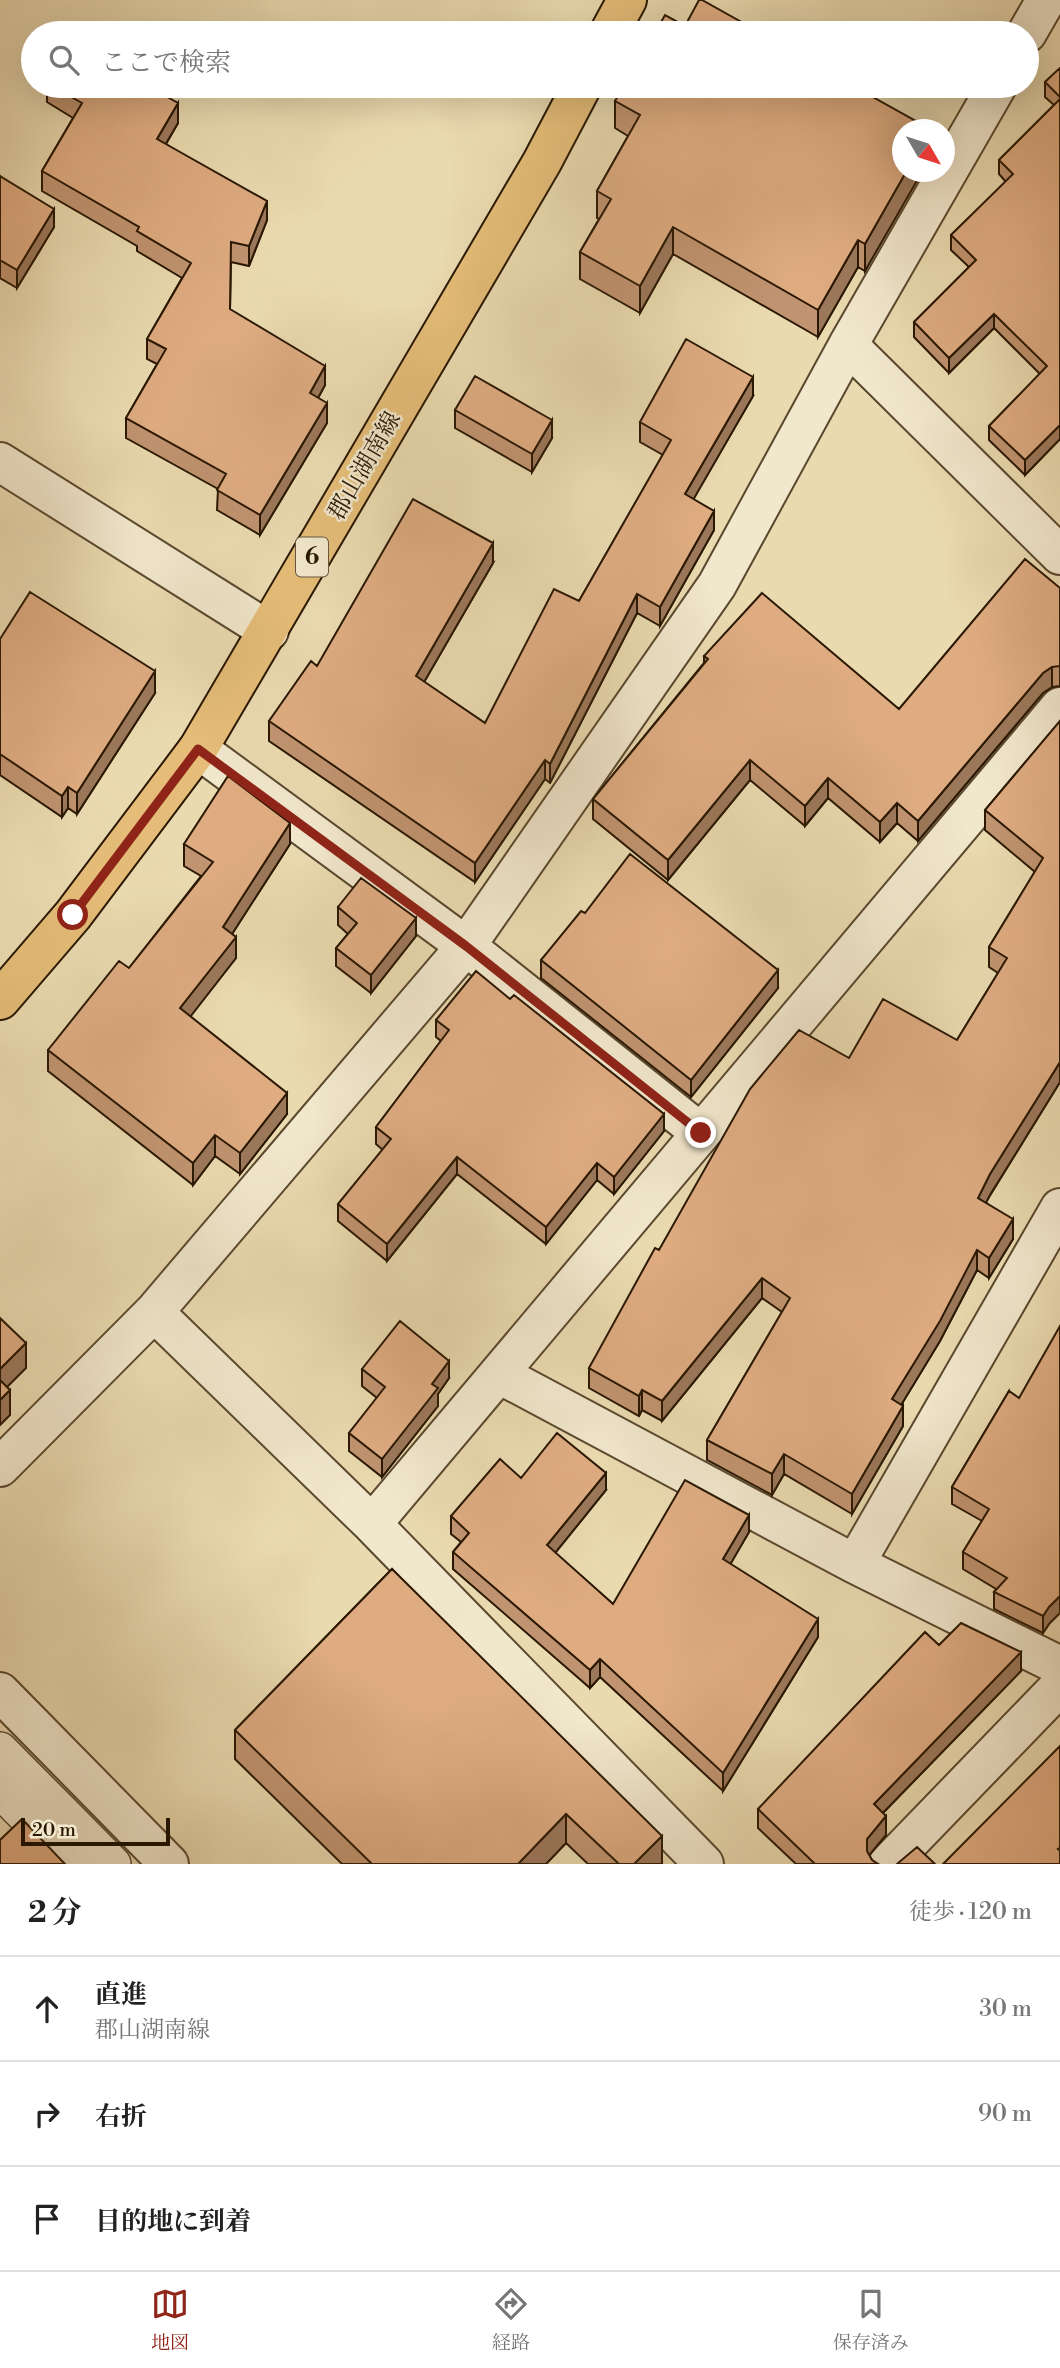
<!DOCTYPE html>
<html lang="ja">
<head>
<meta charset="utf-8">
<style>
  body { margin:0; font-family:"Libre Bodoni","Noto Serif JP",serif; background:#f2f2f2; color:#222 }
  .compass { position:absolute; left:892px; top:119px; width:63px; height:63px; border-radius:50%; background:#fff; box-shadow:0 7px 28px #0002; rotate:129deg }
  .scale { position:absolute; left:21px; bottom:18px; width:149px; box-sizing:border-box; padding-left:7px; border:4px solid #2a1803; border-top:0; font-size:19px; line-height:24px; white-space:nowrap; color:#2a1803; -webkit-text-stroke:5px #f1e7cc; paint-order:stroke }
  .stop { position:absolute; width:21px; height:21px; margin:-16px; border:5px solid #8f2418; border-radius:50%; background:#fff }
  .stop.end { background:#8f2418; border-color:#fff; box-shadow:0 2px 7px #0008 }
  .list { margin:0; padding:0; list-style:none }
  h2 { display:flex; justify-content:space-between; align-items:center; height:91px; margin:0; padding:0 28px; font-size:30px }
  h2 small { font-size:23px; font-weight:400; color:#767676 }
  .list li { display:grid; grid-template-columns:46px 1fr auto; gap:21px; align-items:center; box-sizing:border-box; height:105px; padding:0 28px; border-top:2px solid #e0e0e0 }
  .list b { display:block; font-size:26px; white-space:nowrap }
  .list p { margin:0; font-size:23px; white-space:nowrap; color:#767676 }
  .list em { font-size:23px; font-style:normal; color:#767676 }
  .icon { flex:none; width:38px; height:38px; fill:none; stroke:currentColor; stroke-width:2; stroke-linecap:round; stroke-linejoin:round }
  .map { position:relative; flex:none; width:1060px; height:1864px; overflow:hidden }
  .search { position:absolute; background:#fff; box-shadow:0 7px 28px #0002; left:21px; right:21px; top:21px; height:77px; display:flex; align-items:center; gap:18px; box-sizing:border-box; padding:0 24px; border-radius:38px; color:#767676; font-size:26px }
  .sheet { height:406px; background:#fff }
  nav { display:flex; justify-content:space-around; align-items:center; box-sizing:border-box; height:98px; border-top:2px solid #e0e0e0; background:#fff; font-size:19px; color:#767676 }
  nav a { display:grid; justify-items:center; gap:4px }
  nav .on { color:#8f2418 }
  .map>svg:first-child { display:block }
  .lines { fill:none; stroke-linecap:round; stroke-linejoin:round }
  .pedestrian-casing { stroke:#5a482e; stroke-width:38 }
  .minor-casing { stroke:#5a482e; stroke-width:42 }
  .tertiary-casing { stroke:#5a482e; stroke-width:42 }
  .primary-casing { stroke:#2a1803; stroke-width:42 }
  .pedestrian { stroke:#f1e7cc; stroke-width:35 }
  .minor { stroke:#f1e7cc; stroke-width:38 }
  .tertiary { stroke:#f1e7cc; stroke-width:38 }
  .primary { stroke:#e5bd78; stroke-width:38 }
  .wall { fill:#c09470; stroke:#2a1803; stroke-width:2 }
  .shaded-wall { fill:#9c785b; stroke:#2a1803; stroke-width:2 }
  .building { fill:#dfac82; stroke:#2a1803; stroke-width:2 }
  .route { stroke:#8f2418; stroke-width:9 }
  .labels { text-anchor:middle; dominant-baseline:central; stroke-width:5; stroke-linejoin:round; paint-order:stroke }
  .shield { fill:#f1e7cc; stroke:#66563f; stroke-width:2 }
  .shield-label { font-size:23px; font-weight:bold; fill:#2a1803 }
  .street-label { font-size:24px; fill:#2a1803; stroke:#f1e7cc }
</style>
</head>
<body>
<div class="map">
<svg width="1060" height="1864" viewBox="0 0 1060 1864">
  <rect width="100%" height="100%" fill="#eadab0"/>
  <filter id="stains"><feTurbulence type="fractalNoise" baseFrequency=".00286" numOctaves="4"/><feColorMatrix values="0 0 0 0 .2 0 0 0 0 .09 0 0 0 0 .02 0 0 0 .5 -.17"/></filter>
  <radialGradient id="worn" r=".72"><stop offset=".6" stop-color="#630" stop-opacity="0"/><stop offset="1" stop-color="#630" stop-opacity=".3"/></radialGradient>
  <g class="lines">
    <g class="pedestrian-casing">
      <path id="pedestrian" d="M 0,1750 L 113,1864
        M 0,1790 L 73,1864"/>
    </g>
    <g class="minor-casing">
      <path id="minor" d="M 1027,33 L 1046,0
        M 848,345 L 1060,555
        M 198,749 L 466,946 L 701,1133
        M 154,1312 L 372,1524 L 704,1864
        M 499,1374 L 855,1564 L 1060,1666
        M 0,1467 L 154,1312 L 466,946 L 717,585 L 848,345 L 997,86
        M 372,1524 L 1060,707
        M 855,1564 L 1060,1208
        M 0,1692 L 169,1864
        M 888,1864 L 1060,1686"/>
    </g>
    <g class="tertiary-casing">
      <path id="tertiary" d="M 0,462 L 269,631"/>
    </g>
    <g class="primary-casing">
      <path id="primary" d="M 609,33 L 627,0
        M 0,1000 L 73,915 L 198,749 L 542,162 L 582,86"/>
    </g>
    <use href="#pedestrian" class="pedestrian"/>
    <use href="#minor" class="minor"/>
    <use href="#tertiary" class="tertiary"/>
    <use href="#primary" class="primary"/>
  </g>
  <path class="wall" d="M 1060,68 L 1060,439 L 1025,475 L 989,440 L 989,426 L 1040,374 L 994,328 L 949,373 L 914,337 L 914,322 L 969,267 L 951,250 L 951,235 L 1006,182 L 999,174 L 999,160 L 1054,105 L 1045,97 L 1045,82 Z
    M 47,86 L 148,86 L 178,123 L 166,144 L 267,220 L 249,266 L 231,262 L 230,310 L 325,385 L 318,398 L 327,423 L 260,535 L 217,510 L 218,489 L 126,438 L 126,418 L 157,364 L 147,359 L 147,339 L 182,278 L 137,251 L 137,246 L 42,191 L 42,171 L 73,118 L 47,102 Z
    M 615,101 L 930,129 L 865,271 L 858,267 L 818,337 L 673,254 L 640,313 L 580,279 L 580,252 L 599,219 L 597,218 L 597,191 L 628,136 L 615,128 Z
    M 0,176 L 54,227 L 17,288 L 0,278 Z
    M 753,396 L 693,499 L 714,530 L 660,626 L 637,613 L 550,783 L 545,779 L 475,882 L 269,741 L 269,721 L 317,666 L 493,563 L 424,682 L 485,723 L 579,601 L 663,455 L 640,442 L 640,422 Z
    M 455,410 L 552,438 L 532,472 L 455,428 Z
    M 1060,588 L 1060,686 L 1052,687 L 1043,693 L 918,841 L 897,823 L 880,842 L 828,798 L 805,826 L 750,780 L 668,880 L 593,819 L 593,799 L 704,663 L 704,656 L 899,709 Z
    M 0,639 L 155,693 L 77,814 L 68,808 L 62,817 L 0,775 Z
    M 1060,721 L 1060,1082 L 986,1202 L 1013,1239 L 989,1278 L 977,1270 L 940,1341 L 901,1405 L 903,1426 L 852,1514 L 784,1474 L 772,1495 L 707,1460 L 707,1440 L 782,1312 L 762,1298 L 662,1421 L 642,1410 L 639,1416 L 589,1388 L 589,1368 L 659,1250 L 849,1058 L 957,1040 L 998,973 L 989,967 L 989,947 L 1035,872 L 985,830 L 985,810 Z
    M 184,844 L 290,844 L 232,934 L 236,958 L 190,1016 L 287,1114 L 240,1174 L 215,1156 L 193,1185 L 48,1071 L 48,1050 L 129,968 L 201,876 L 184,866 Z
    M 338,907 L 416,936 L 371,993 L 336,966 L 336,948 L 348,934 L 338,925 Z
    M 585,913 L 778,988 L 691,1097 L 541,978 L 541,960 Z
    M 436,1020 L 664,1131 L 614,1194 L 597,1180 L 546,1244 L 457,1174 L 387,1261 L 338,1221 L 338,1204 L 383,1150 L 376,1144 L 376,1127 L 441,1041 L 436,1037 Z
    M 362,1369 L 449,1378 L 438,1394 L 438,1406 L 382,1477 L 349,1451 L 349,1433 L 377,1398 L 362,1386 Z
    M 1009,1391 L 1049,1624 L 1043,1633 L 994,1609 L 994,1592 L 996,1589 L 963,1569 L 963,1552 L 982,1521 L 952,1504 L 952,1487 Z
    M 521,1478 L 606,1490 L 555,1553 L 613,1604 L 749,1532 L 730,1564 L 818,1637 L 723,1791 L 600,1677 L 590,1688 L 453,1569 L 453,1552 L 461,1542 L 451,1534 L 451,1516 Z
    M 392,1569 L 662,1864 L 588,1864 L 566,1843 L 546,1864 L 342,1864 L 235,1759 L 235,1730 Z
    M 939,1645 L 1021,1671 L 883,1813 L 886,1835 L 869,1855 L 872,1860 L 878,1864 L 796,1864 L 758,1828 L 758,1809 Z"/>
  <path class="shaded-wall" d="M 178,103 L 178,123 L 157,159 L 157,139 Z
    M 906,172 L 922,172 L 865,271 L 865,244 Z
    M 267,201 L 267,220 L 249,266 L 249,246 Z
    M 54,209 L 54,227 L 17,288 L 17,270 Z
    M 673,227 L 673,254 L 640,313 L 640,286 Z
    M 858,240 L 858,267 L 818,337 L 818,310 Z
    M 994,314 L 994,328 L 949,373 L 949,358 Z
    M 325,366 L 325,385 L 310,413 L 310,393 Z
    M 753,377 L 753,396 L 685,514 L 685,494 Z
    M 327,403 L 327,423 L 260,535 L 260,515 Z
    M 552,420 L 552,438 L 532,472 L 532,454 Z
    M 1060,425 L 1060,439 L 1025,475 L 1025,460 Z
    M 714,511 L 714,530 L 660,626 L 660,607 Z
    M 493,543 L 493,563 L 416,696 L 416,676 Z
    M 637,594 L 637,613 L 550,783 L 550,764 Z
    M 1052,667 L 1052,687 L 1043,693 L 918,841 L 918,821 L 1043,673 Z
    M 155,671 L 155,693 L 77,814 L 77,793 Z
    M 545,760 L 545,779 L 475,882 L 475,863 Z
    M 750,760 L 750,780 L 668,880 L 668,860 Z
    M 828,778 L 828,798 L 805,826 L 805,806 Z
    M 68,787 L 68,808 L 62,817 L 62,796 Z
    M 897,803 L 897,823 L 880,842 L 880,822 Z
    M 290,823 L 290,844 L 223,948 L 223,927 Z
    M 416,918 L 416,936 L 371,993 L 371,975 Z
    M 236,937 L 236,958 L 180,1030 L 180,1008 Z
    M 778,970 L 778,988 L 691,1097 L 691,1080 Z
    M 1060,1062 L 1060,1082 L 990,1195 L 978,1218 L 978,1198 L 990,1174 Z
    M 287,1093 L 287,1114 L 240,1174 L 240,1153 Z
    M 664,1114 L 664,1131 L 614,1194 L 614,1177 Z
    M 215,1135 L 215,1156 L 193,1185 L 193,1163 Z
    M 457,1157 L 457,1174 L 387,1261 L 387,1244 Z
    M 597,1163 L 597,1180 L 546,1244 L 546,1227 Z
    M 1013,1219 L 1013,1239 L 989,1278 L 989,1258 Z
    M 977,1250 L 977,1270 L 940,1341 L 892,1420 L 892,1399 Z
    M 762,1278 L 762,1298 L 662,1421 L 662,1401 Z
    M 26,1343 L 26,1368 L 0,1394 L 0,1369 Z
    M 449,1361 L 449,1378 L 438,1394 L 438,1406 L 382,1477 L 382,1459 L 432,1384 Z
    M 10,1390 L 10,1415 L 0,1425 L 0,1400 Z
    M 642,1390 L 642,1410 L 639,1416 L 639,1396 Z
    M 903,1406 L 903,1426 L 852,1514 L 852,1494 Z
    M 784,1454 L 784,1474 L 772,1495 L 772,1474 Z
    M 606,1473 L 606,1490 L 547,1563 L 547,1545 Z
    M 749,1515 L 749,1532 L 723,1577 L 723,1559 Z
    M 1060,1596 L 1060,1613 L 1049,1624 L 1043,1633 L 1043,1616 L 1049,1607 Z
    M 818,1619 L 818,1637 L 723,1791 L 723,1773 Z
    M 1021,1652 L 1021,1671 L 874,1822 L 874,1804 Z
    M 600,1659 L 600,1677 L 590,1688 L 590,1670 Z
    M 566,1814 L 566,1843 L 546,1864 L 518,1864 Z
    M 886,1816 L 886,1835 L 867,1858 L 867,1839 Z
    M 662,1836 L 662,1864 L 634,1864 Z"/>
  <path class="building" d="M 699,0 L 702,0 L 761,33 L 655,33 L 665,15 L 685,26 Z
    M 823,28 L 832,33 L 820,33 Z
    M 1060,68 L 1060,97 L 1045,82 Z
    M 52,86 L 148,86 L 178,103 L 157,139 L 267,201 L 249,246 L 231,242 L 230,309 L 325,366 L 310,393 L 327,403 L 260,515 L 217,490 L 226,474 L 126,418 L 166,349 L 147,339 L 191,263 L 137,231 L 139,227 L 42,171 L 82,103 Z
    M 624,86 L 853,86 L 930,129 L 902,130 L 902,172 L 906,172 L 865,244 L 858,240 L 818,310 L 673,227 L 640,286 L 580,252 L 611,199 L 597,191 L 640,115 L 615,101 Z
    M 1060,99 L 1060,425 L 1025,460 L 989,426 L 1047,366 L 994,314 L 949,358 L 914,322 L 976,260 L 951,235 L 1013,174 L 999,160 Z
    M 0,176 L 54,209 L 17,270 L 0,260 Z
    M 686,339 L 753,377 L 685,494 L 714,511 L 660,607 L 637,594 L 550,764 L 545,760 L 475,863 L 269,721 L 311,661 L 317,666 L 413,499 L 493,543 L 416,676 L 485,723 L 554,589 L 579,601 L 671,440 L 640,422 Z
    M 475,376 L 552,420 L 532,454 L 455,410 Z
    M 1025,559 L 1060,588 L 1060,666 L 1052,667 L 1043,673 L 918,821 L 897,803 L 880,822 L 828,778 L 805,806 L 750,760 L 668,860 L 593,799 L 708,659 L 704,656 L 762,593 L 899,709 Z
    M 30,592 L 155,671 L 77,793 L 68,787 L 62,796 L 0,754 L 0,639 Z
    M 1060,721 L 1060,1062 L 990,1174 L 978,1198 L 1013,1219 L 989,1258 L 977,1250 L 940,1321 L 892,1399 L 903,1406 L 852,1494 L 784,1454 L 772,1474 L 707,1440 L 790,1298 L 762,1278 L 662,1401 L 642,1390 L 639,1396 L 589,1368 L 655,1248 L 659,1250 L 750,1089 L 799,1030 L 849,1058 L 883,999 L 957,1040 L 1007,958 L 989,947 L 1043,858 L 985,810 Z
    M 228,776 L 290,823 L 223,927 L 236,937 L 180,1008 L 287,1093 L 240,1153 L 215,1135 L 193,1163 L 48,1050 L 119,961 L 129,968 L 213,862 L 184,844 Z
    M 630,854 L 778,970 L 691,1080 L 541,960 L 581,911 L 585,913 Z
    M 361,878 L 416,918 L 371,975 L 336,948 L 357,923 L 338,907 Z
    M 476,971 L 510,999 L 514,995 L 664,1114 L 614,1177 L 597,1163 L 546,1227 L 457,1157 L 387,1244 L 338,1204 L 391,1139 L 376,1127 L 449,1030 L 436,1020 Z
    M 0,1318 L 26,1343 L 0,1369 Z
    M 400,1321 L 449,1361 L 432,1384 L 438,1388 L 382,1459 L 349,1433 L 385,1387 L 362,1369 Z
    M 1060,1326 L 1060,1596 L 1049,1607 L 1043,1616 L 994,1592 L 1007,1578 L 963,1552 L 989,1509 L 952,1487 L 1009,1391 L 1019,1398 Z
    M 0,1380 L 10,1390 L 0,1400 Z
    M 557,1433 L 606,1473 L 547,1545 L 613,1604 L 685,1480 L 749,1515 L 723,1559 L 818,1619 L 723,1773 L 600,1659 L 590,1670 L 453,1552 L 469,1533 L 451,1516 L 500,1459 L 521,1478 Z
    M 392,1569 L 662,1836 L 634,1864 L 619,1864 L 566,1814 L 518,1864 L 372,1864 L 235,1730 Z
    M 961,1623 L 1021,1652 L 874,1804 L 886,1816 L 867,1839 L 867,1851 L 872,1860 L 878,1864 L 815,1864 L 758,1809 L 925,1632 L 939,1645 Z
    M 1060,1746 L 1060,1848 L 1058,1849 L 1060,1851 L 1060,1864 L 943,1864 Z
    M 22,1819 L 65,1864 L 0,1864 L 0,1840 Z
    M 917,1847 L 935,1864 L 897,1864 Z"/>
  <g class="lines">
    <path class="route" d="M 73,915 L 198,749 L 466,946 L 701,1133"/>
  </g>
  <g class="labels">
    <rect class="shield" x="296" y="537.5" width="32" height="39" rx="5"/>
    <g class="shield-label">
      <text x="312" y="557">6</text>
    </g>
    <g class="street-label">
      <text transform="translate(365 466) rotate(-60)">郡山湖南線</text>
    </g>
  </g>
  <rect width="100%" height="100%" filter="url(#stains)"/>
  <rect width="100%" height="100%" fill="url(#worn)"/>
</svg>
<svg class="compass" viewBox="-18 -18 36 36"><path d="M0-13l5 13h-10z" fill="#e53935"/><path d="M0 13l5-13h-10z" fill="#767676"/></svg>
<div class="scale">20 m</div>
<div class="stop" style="left:73px;top:915px"></div>
<div class="stop end" style="left:701px;top:1133px"></div>
<div class="search"><svg class="icon" aria-label="search" viewBox="0 0 24 24"><circle cx="10" cy="10" r="6"/><path d="M15 15l6 6"/></svg>ここで検索</div>
</div>
<section class="sheet">
<h2>2 分<small>徒歩 · 120 m</small></h2>
<ul class="list">
<li><svg class="icon" aria-label="ahead" viewBox="0 0 24 24"><path d="M12 20V5M6 11l6-6 6 6"/></svg><div><b>直進</b><p>郡山湖南線</p></div><em>30 m</em></li>
<li><svg class="icon" aria-label="right" viewBox="0 0 24 24"><path d="M7 20v-9h11M14 6l5 5-5 5"/></svg><div><b>右折</b></div><em>90 m</em></li>
<li><svg class="icon" aria-label="arrive" viewBox="0 0 24 24"><path d="M6 21V4h12l-3 4 3 4H6"/></svg><div><b>目的地に到着</b></div></li>
</ul>
</section>
<nav>
<a class="on"><svg class="icon" aria-label="map" viewBox="0 0 24 24"><path d="M3 6l6-2 6 2 6-2v14l-6 2-6-2-6 2zM9 4v14M15 6v14"/></svg>地図</a>
<a><svg class="icon" aria-label="directions" viewBox="0 0 24 24"><path d="M12 3l9 9-9 9-9-9zM9 14v-3h6M13 9l2 2-2 2"/></svg>経路</a>
<a><svg class="icon" aria-label="saved" viewBox="0 0 24 24"><path d="M7 4h10v16l-5-4-5 4z"/></svg>保存済み</a>
</nav>
</body>
</html>
